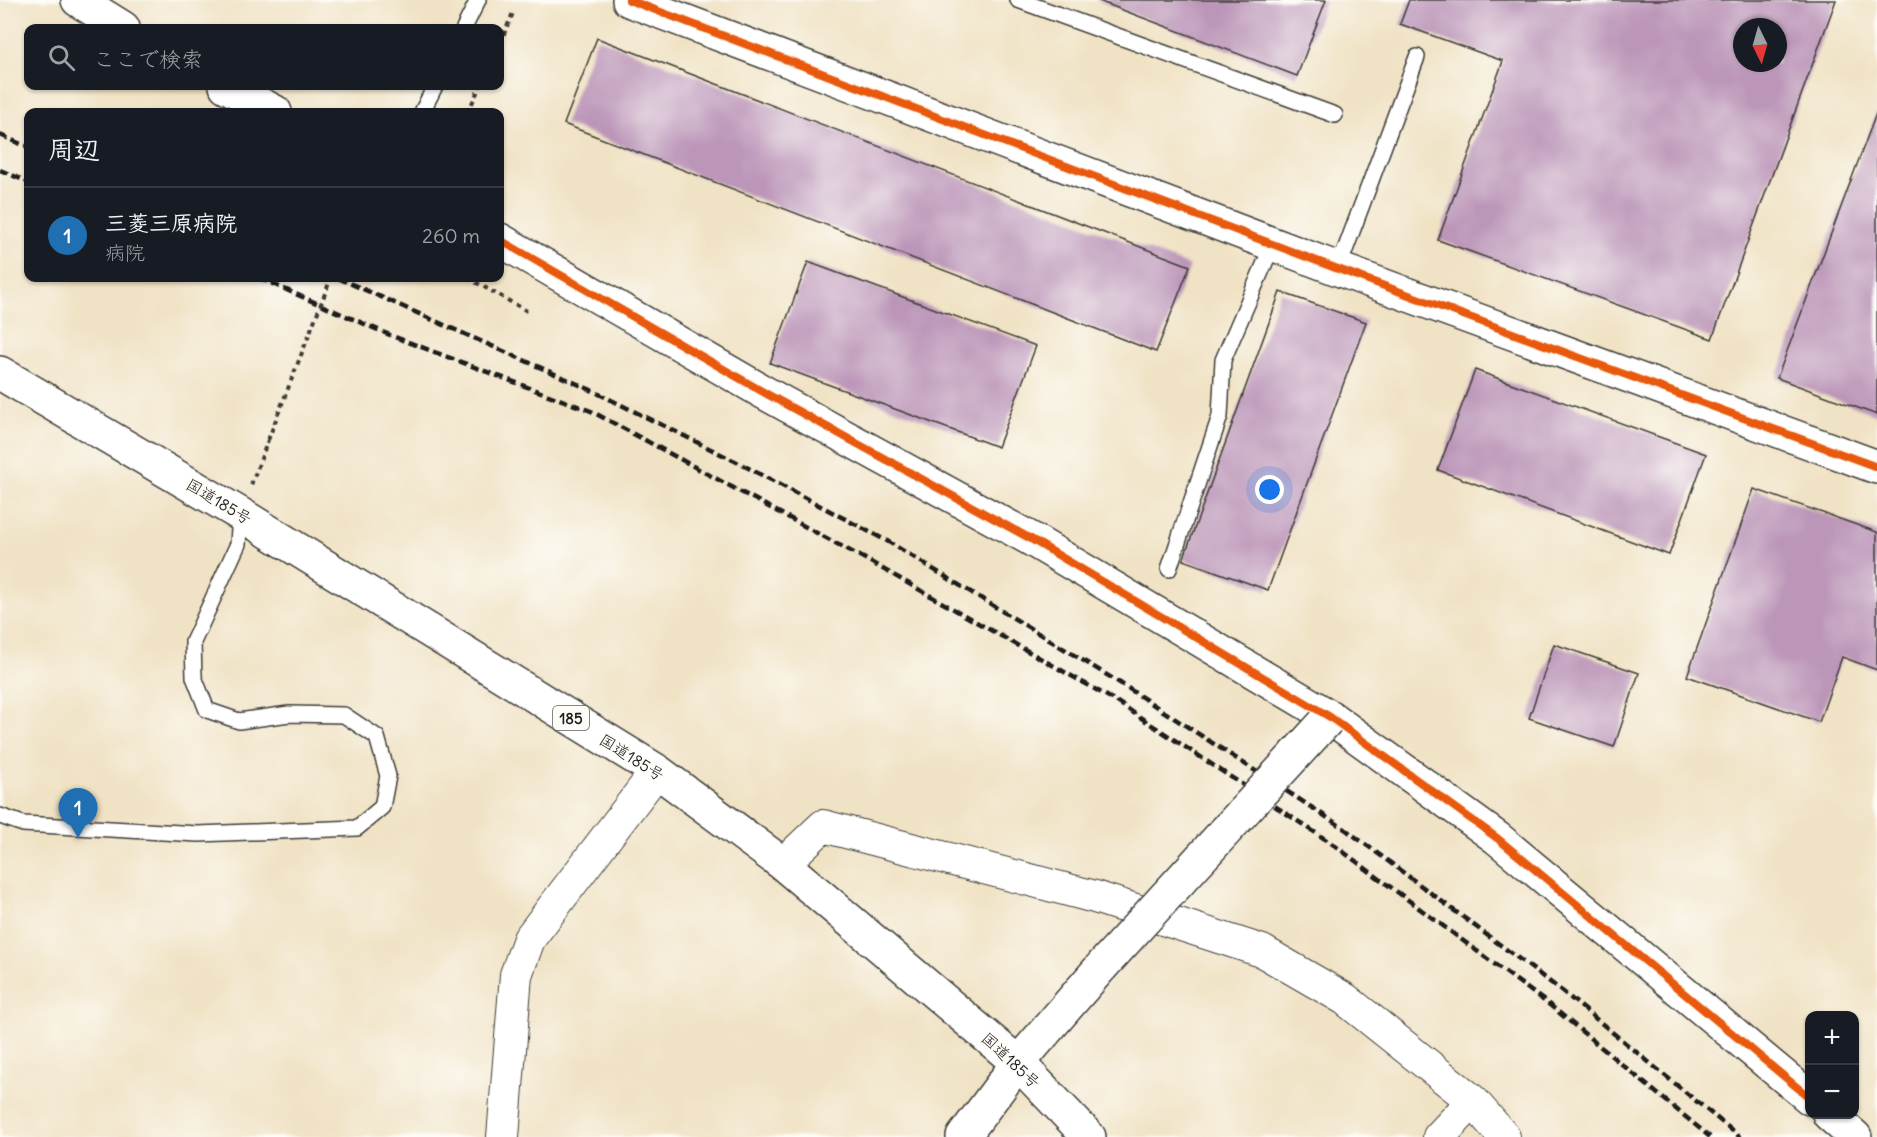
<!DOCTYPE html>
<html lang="ja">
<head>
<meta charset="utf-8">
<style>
  body { margin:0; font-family:Delius,"Klee One",sans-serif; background:#242831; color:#f1f3f6 }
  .controls { position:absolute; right:18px; bottom:18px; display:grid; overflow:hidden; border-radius:12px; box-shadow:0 2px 4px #0004 }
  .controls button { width:54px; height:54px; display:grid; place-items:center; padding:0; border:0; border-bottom:2px solid #363941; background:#171b24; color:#f1f3f6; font:30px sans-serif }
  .compass { position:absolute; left:1733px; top:18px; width:54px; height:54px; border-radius:50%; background:#171b24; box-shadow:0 2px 4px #0004; rotate:175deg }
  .you { position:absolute; left:1270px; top:490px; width:21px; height:21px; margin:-15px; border:4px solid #fff; border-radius:50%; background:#1a73e8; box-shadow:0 0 0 9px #1a73e833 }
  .badge { display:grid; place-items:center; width:39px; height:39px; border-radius:50%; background:#1f6fb2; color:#fff; font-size:20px; font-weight:700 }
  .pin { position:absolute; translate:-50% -50px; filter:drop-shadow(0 2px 3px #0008) }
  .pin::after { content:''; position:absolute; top:32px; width:21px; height:18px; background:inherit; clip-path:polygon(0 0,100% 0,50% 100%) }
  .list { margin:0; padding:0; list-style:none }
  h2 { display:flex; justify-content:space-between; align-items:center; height:78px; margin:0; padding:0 24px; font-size:26px }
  h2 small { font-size:20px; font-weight:400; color:#9ea1a6 }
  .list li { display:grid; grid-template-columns:39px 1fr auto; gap:18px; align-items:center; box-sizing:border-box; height:96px; padding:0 24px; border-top:2px solid #363941 }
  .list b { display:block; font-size:22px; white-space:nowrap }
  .list p { margin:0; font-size:20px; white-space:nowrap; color:#9ea1a6 }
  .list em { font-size:20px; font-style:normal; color:#9ea1a6 }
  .icon { flex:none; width:33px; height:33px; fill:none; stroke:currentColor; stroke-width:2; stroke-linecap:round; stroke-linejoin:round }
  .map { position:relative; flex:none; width:1877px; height:1137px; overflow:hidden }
  .search { position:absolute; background:#171b24; box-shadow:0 2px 4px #0004; left:24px; top:24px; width:480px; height:66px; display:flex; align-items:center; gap:15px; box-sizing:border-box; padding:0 21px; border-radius:12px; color:#9ea1a6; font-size:22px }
  .panel { position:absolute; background:#171b24; box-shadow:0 2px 4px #0004; left:24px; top:108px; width:480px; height:174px; border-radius:12px }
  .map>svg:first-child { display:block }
  .building { fill:#bc96b9; fill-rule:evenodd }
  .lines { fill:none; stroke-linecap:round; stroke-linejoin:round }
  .lane-casing { stroke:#3c3a35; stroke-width:18 }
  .street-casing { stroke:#3c3a35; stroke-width:34 }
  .secondary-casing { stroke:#3c3a35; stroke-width:36 }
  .highway-casing { stroke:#3c3a35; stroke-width:36 }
  .path { stroke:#3c3a35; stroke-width:4; stroke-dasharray:4.5 4.5; stroke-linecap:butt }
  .lane { stroke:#fff; stroke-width:15 }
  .street { stroke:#fff; stroke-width:32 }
  .secondary { stroke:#fff; stroke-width:33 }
  .highway { stroke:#fff; stroke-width:33 }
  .rail { stroke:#1c1c1c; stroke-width:4.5; stroke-dasharray:9 4.5; stroke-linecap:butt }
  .secondary-bridge-casing { stroke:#3c3a35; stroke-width:36; stroke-linecap:butt }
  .path-bridge { stroke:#3c3a35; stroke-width:4; stroke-dasharray:4.5 4.5; stroke-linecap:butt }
  .secondary-bridge { stroke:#fff; stroke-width:33 }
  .cycleway-casing { stroke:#fdfcf7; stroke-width:11 }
  .cycleway { stroke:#e8590c; stroke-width:8 }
  .labels { text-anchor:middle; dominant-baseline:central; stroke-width:4.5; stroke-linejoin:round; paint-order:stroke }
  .shield { fill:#fdfcf7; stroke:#605f5e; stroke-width:1.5 }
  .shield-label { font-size:15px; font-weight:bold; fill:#1c1c1c }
  .street-label { font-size:16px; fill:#1c1c1c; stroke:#fdfcf7 }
</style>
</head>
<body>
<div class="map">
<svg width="1877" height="1137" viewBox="0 0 1877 1137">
  <rect width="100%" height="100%" fill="#fdfcf7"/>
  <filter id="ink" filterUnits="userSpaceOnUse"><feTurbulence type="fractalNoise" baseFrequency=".0167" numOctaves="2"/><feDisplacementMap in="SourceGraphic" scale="12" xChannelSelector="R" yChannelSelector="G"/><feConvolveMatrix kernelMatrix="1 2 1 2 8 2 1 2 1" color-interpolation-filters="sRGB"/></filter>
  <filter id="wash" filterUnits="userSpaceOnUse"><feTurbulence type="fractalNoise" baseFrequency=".008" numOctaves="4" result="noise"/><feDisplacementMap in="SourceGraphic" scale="24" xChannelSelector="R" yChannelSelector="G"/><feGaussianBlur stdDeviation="1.35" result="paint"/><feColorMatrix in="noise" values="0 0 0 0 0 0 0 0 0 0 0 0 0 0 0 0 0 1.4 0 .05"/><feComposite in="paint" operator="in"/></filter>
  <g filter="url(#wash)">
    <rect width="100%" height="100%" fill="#f0e2c4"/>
    <g id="blocks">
      <path class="building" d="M 1096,0 L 1326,0 L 1297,76 Z
        M 1409,0 L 1836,0 L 1712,339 L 1438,240 L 1503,61 L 1400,24 ZM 1742,27 L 1778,27 L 1778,63 L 1742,63 Z
        M 597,38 L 1190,266 L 1156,352 L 564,124 Z
        M 1877,111 L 1877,415 L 1777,378 Z
        M 808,262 L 1036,346 L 998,447 L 770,363 Z
        M 1280,292 L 1366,322 L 1268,590 L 1183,560 Z
        M 1475,370 L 1706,454 L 1669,555 L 1438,470 Z
        M 1754,489 L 1877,532 L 1877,670 L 1842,657 L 1819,722 L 1687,676 Z
        M 1554,644 L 1639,673 L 1614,747 L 1529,718 Z"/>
    </g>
  </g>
  <g filter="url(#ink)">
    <use href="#blocks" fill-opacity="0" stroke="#3c3a35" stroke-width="1.5"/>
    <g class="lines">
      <g class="lane-casing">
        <path id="lane" d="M 1018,0 L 1335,115
          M 464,28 L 478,0
          M 422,112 L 435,86
          M 1338,269 L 1417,57
          M 1169,569 L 1220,416 L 1223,360 L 1273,244
          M 0,816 L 23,824 L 198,834 L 357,828 L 382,807 L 388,776 L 377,737 L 344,715 L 289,714 L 239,721 L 207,710 L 194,677 L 193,642 L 238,544 L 240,514"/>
      </g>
      <g class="street-casing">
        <path id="street" d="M 783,864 L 823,826 L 1095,897 L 1262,951 L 1345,999 L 1473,1101 L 1504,1137
          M 503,1137 L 516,975 L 529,939 L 657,771
          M 1439,1137 L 1473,1101"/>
      </g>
      <g class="secondary-casing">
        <path id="secondary" d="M 78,0 L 123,28
          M 629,0 L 1338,269 L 1877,467
          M 226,86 L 275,112
          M 500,240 L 765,393 L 1031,539 L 1330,717 L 1497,838 L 1810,1098
          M 1829,1114 L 1855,1137
          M 963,1137 L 1018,1063 L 1102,966"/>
      </g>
      <g class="highway-casing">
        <path id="highway" d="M 0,373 L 240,514 L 657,771 L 783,864 L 1018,1063 L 1089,1137"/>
      </g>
      <path class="path" d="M 500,43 L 513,13
        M 468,112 L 480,86
        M 468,278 L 527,311
        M 251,485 L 268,440"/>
      <use href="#lane" class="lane"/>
      <use href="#street" class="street"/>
      <use href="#secondary" class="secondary"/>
      <use href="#highway" class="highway"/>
      <path class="rail" d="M 0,135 L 28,147
        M 0,170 L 28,182
        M 259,278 L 392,336 L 591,411 L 867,560 L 1114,700 L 1334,845 L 1551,1006 L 1710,1137
        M 338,278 L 589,389 L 735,461 L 887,541 L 1120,683 L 1345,829 L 1562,991 L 1740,1137"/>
      <g class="secondary-bridge-casing">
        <path id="secondary-bridge" d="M 1102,966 L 1330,717"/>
      </g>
      <path class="path-bridge" d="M 268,440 L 331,278"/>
      <use href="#secondary-bridge" class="secondary-bridge"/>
      <g class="cycleway-casing">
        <path id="cycleway" d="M 629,0 L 1338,269 L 1877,467
          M 500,240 L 765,393 L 1031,539 L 1330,717 L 1497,838 L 1810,1098"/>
      </g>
      <use href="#cycleway" class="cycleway"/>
    </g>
  </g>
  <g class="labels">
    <rect class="shield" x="553" y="706" width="36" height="24" rx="4.5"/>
    <g class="shield-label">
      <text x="571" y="718">185</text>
    </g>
    <g class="street-label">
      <text transform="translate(219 501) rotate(31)">国道185号</text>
      <text transform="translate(632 757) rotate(32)">国道185号</text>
      <text transform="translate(1011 1060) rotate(43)">国道185号</text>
    </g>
  </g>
</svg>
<div class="controls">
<button>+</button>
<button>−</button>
</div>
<svg class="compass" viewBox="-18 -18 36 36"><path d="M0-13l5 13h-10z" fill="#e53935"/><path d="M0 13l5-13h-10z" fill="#9ea1a6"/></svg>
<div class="you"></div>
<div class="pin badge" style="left:78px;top:838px">1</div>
<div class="search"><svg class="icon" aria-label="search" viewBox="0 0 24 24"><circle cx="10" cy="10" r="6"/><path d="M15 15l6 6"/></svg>ここで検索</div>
<section class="panel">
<h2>周辺<small></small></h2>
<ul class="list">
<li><span class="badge">1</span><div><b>三菱三原病院</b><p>病院</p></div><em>260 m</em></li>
</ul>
</section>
</div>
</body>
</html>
